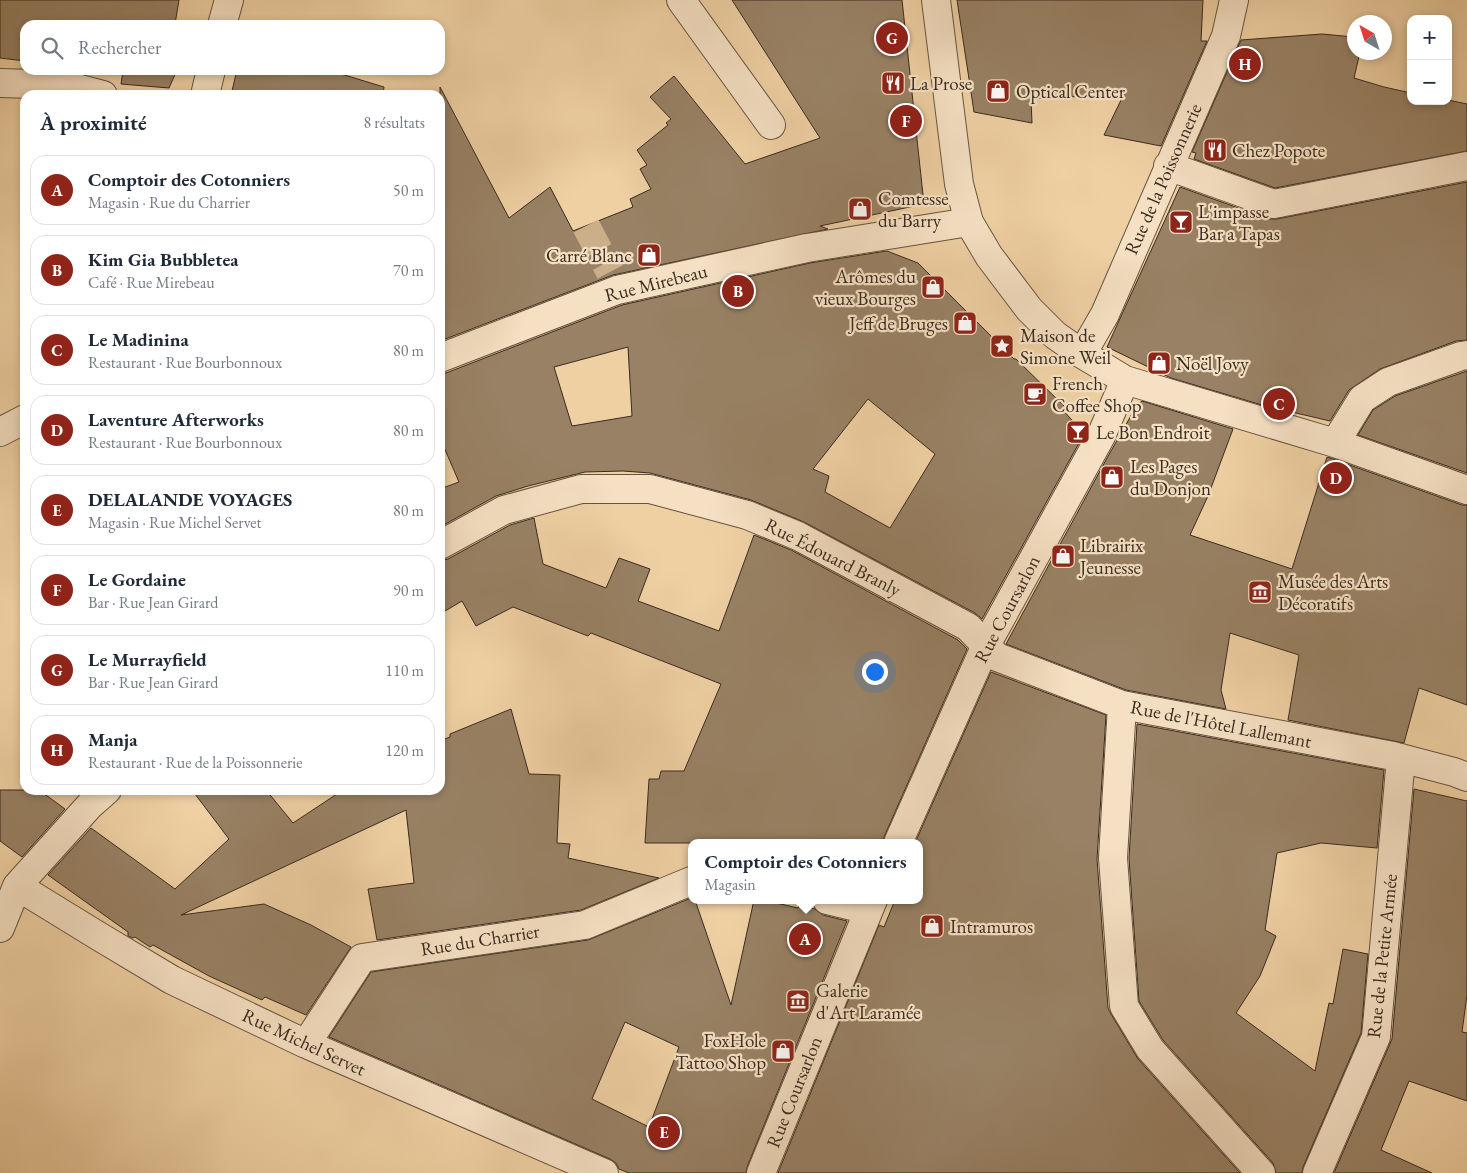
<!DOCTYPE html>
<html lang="fr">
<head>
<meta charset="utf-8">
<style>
  body { margin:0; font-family:"EB Garamond",serif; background:#f2f2f3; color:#1f2937 }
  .controls { position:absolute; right:15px; top:15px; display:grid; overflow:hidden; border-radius:10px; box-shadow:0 2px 8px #0003 }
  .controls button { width:45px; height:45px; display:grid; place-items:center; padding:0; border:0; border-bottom:1px solid #e0e1e3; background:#fff; color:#1f2937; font:25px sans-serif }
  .compass { position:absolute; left:1347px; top:15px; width:45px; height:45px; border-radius:50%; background:#fff; box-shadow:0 2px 8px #0003; rotate:321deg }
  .you { position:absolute; left:874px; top:671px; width:18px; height:18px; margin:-12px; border:4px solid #fff; border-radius:50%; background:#1a73e8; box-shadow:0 0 0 8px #1a73e833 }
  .badge { display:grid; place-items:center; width:32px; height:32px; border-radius:50%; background:#8f2418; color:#fff; font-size:16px; font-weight:700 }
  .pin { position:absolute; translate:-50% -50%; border:2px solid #fff; box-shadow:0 1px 5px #0006 }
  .popup { position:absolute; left:688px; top:839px; width:235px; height:65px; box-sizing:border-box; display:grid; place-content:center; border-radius:10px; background:#fff; filter:drop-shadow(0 1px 4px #0005); font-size:16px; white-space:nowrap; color:#747a83 }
  .popup b { font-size:19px; color:#1f2937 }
  .popup::after { content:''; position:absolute; left:50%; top:100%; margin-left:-10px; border:10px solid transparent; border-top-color:#fff }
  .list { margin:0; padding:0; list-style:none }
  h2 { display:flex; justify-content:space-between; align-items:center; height:65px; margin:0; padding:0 20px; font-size:21px }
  h2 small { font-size:16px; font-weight:400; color:#747a83 }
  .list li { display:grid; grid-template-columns:32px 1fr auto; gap:15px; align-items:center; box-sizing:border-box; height:70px; margin:0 10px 10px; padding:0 10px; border:1px solid #e0e1e3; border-radius:15px }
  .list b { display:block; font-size:19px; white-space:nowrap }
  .list p { margin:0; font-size:16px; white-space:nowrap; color:#747a83 }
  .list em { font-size:16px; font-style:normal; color:#747a83 }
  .icon { flex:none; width:28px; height:28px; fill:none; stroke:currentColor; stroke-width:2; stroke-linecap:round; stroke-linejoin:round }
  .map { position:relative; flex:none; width:1467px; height:1173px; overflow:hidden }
  .search { position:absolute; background:#fff; box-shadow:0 2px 8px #0003; left:20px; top:20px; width:425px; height:55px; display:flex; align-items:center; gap:12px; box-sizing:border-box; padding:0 18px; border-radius:15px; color:#747a83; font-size:19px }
  .panel { position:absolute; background:#fff; box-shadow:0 2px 8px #0003; left:20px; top:90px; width:425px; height:705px; border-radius:15px }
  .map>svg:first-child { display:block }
  .building { fill:#988164; stroke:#392b20; fill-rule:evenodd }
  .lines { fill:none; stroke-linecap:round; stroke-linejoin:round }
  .pedestrian-tunnel { stroke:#cbaf89; stroke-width:28; stroke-dasharray:28 14; stroke-linecap:butt }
  .pedestrian-casing { stroke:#665441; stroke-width:30 }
  .minor-casing { stroke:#665441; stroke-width:30 }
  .pedestrian { stroke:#f5e0c3; stroke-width:28 }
  .minor { stroke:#f5e0c3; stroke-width:28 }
  .labels { text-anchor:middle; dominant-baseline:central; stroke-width:4.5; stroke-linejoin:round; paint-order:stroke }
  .poi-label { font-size:19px; fill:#392b20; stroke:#f5e0c3; text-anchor:start }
  .street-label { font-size:19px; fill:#392b20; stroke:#f5e0c3 }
</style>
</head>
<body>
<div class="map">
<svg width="1467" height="1173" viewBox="0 0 1467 1173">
  <rect width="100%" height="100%" fill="#efd0a3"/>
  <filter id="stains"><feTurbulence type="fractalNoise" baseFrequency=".004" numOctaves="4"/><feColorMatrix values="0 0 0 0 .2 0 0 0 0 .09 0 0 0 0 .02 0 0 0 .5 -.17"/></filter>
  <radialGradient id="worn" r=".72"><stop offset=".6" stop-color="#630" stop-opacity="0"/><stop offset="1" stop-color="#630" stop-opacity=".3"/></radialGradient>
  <path class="building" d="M 0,0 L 179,0 L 175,24 L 178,25 L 25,25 L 25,61 L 0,58 Z
    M 732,0 L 902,0 L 924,204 L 820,226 L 828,229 L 613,275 L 440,341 L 440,87 L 509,218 L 550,187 L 573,231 L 633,207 L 630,199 L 651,189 L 640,169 L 647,165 L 637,150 L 668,125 L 666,123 L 671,119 L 650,97 L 674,76 L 745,164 L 820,138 Z
    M 957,0 L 1203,0 L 1201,41 L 1207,41 L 1161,146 L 1104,135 L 1124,94 L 1031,99 L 1032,123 L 974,112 Z
    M 1322,34 L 1354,37 L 1354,52 L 1360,52 L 1354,78 L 1384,87 L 1411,93 L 1411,101 L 1448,100 L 1467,104 L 1467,151 L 1275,188 L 1194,159 L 1196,153 L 1192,152 L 1241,40 Z
    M 113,70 L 177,70 L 169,88 L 121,84 L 123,71 Z
    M 237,70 L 328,70 L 384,87 L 383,95 L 231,95 Z
    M 1467,182 L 1467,340 L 1456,341 L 1380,369 L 1349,390 L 1330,421 L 1262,405 L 1171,378 L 1107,347 L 1180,187 L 1269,219 L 1277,219 Z
    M 887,251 L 918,263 L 1014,359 L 1016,359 L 1065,407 L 1063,410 L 1084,434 L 982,619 L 975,613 L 804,522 L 751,500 L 650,473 L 623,471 L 585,472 L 528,486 L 496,496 L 440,527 L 440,489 L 459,482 L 440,438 L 440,373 L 446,373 L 622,305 L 810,263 ZM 628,347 L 632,416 L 572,426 L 554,367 ZM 868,399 L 935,454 L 890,528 L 825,492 L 829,476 L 813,469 Z
    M 1467,371 L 1467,473 L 1358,435 L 1373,410 L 1395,396 Z
    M 1142,401 L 1233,429 L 1208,496 L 1190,535 L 1292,569 L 1327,457 L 1462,505 L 1467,505 L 1467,705 L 1419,688 L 1404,743 L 1288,720 L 1299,655 L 1230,633 L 1221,690 L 1226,709 L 1126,690 L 1006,644 L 1107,458 L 1137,405 Z
    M 534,518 L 543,564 L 606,588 L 619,558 L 650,569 L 638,601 L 719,631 L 754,535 L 791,550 L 958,640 L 967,649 L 884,837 L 883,843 L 645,843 L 649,779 L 659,779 L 661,771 L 684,771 L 721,684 L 591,633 L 588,636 L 513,607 L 476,626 L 462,601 L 440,614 L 440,561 L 448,559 L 510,525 Z
    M 991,672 L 1106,715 L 1097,859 L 1108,1008 L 1111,1014 L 1138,1059 L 1240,1173 L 778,1173 L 879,925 L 884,927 L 895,900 L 919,900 L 919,847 L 921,843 L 915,843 Z
    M 511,709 L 529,774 L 560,775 L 557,843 L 570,844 L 568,858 L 659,878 L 581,910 L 377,940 L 368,889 L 414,883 L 406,810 L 181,915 L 264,904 L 311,925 L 351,947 L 306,1015 L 265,997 L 262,1000 L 209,976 L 153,945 L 150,947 L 135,937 L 133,938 L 128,936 L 128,932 L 48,875 L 91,828 L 175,889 L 229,839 L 192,790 L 266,790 L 293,823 L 343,790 L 440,790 L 440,741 L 450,737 L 450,734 Z
    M 1137,724 L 1384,770 L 1377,848 L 1321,843 L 1277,853 L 1265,930 L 1276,936 L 1260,976 L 1236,1013 L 1315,1071 L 1329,1003 L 1333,1004 L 1343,949 L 1368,954 L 1361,1033 L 1303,1167 L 1302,1173 L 1276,1173 L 1273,1163 L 1163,1040 L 1139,1001 L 1129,858 Z
    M 1414,789 L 1467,801 L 1467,995 L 1462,1032 L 1467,1033 L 1467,1101 L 1409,1081 L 1381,1150 L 1432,1173 L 1334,1173 L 1392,1039 Z
    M 0,790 L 39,790 L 65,809 L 22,857 L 0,841 Z
    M 691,898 L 691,900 L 695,900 L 731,1005 L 754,900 L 763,900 L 798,908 L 799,905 L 815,909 L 823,915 L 847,921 L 747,1167 L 746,1173 L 629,1173 L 619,1169 L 616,1163 L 610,1159 L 329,1037 L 371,972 L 588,940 ZM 625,1022 L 679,1047 L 649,1127 L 592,1099 Z"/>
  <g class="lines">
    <path class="pedestrian-tunnel" d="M 586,226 L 610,272"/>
    <g class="pedestrian-casing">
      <path id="pedestrian" d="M 681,0 L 771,125
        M 936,0 L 959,184 L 969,222 L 989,256 L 1029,309 L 1055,335 L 1082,354 L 1125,380 L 1335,443 L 1467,490
        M 1168,166 L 1274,204 L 1467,166
        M 1082,354 L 1105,314 L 1226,36 L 1234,0
        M 440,358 L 617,290 L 807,248 L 969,222
        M 0,432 L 25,419
        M 898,843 L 986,645 L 1101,436 L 1125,380
        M 827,900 L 868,910
        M 761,1173 L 873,900"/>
    </g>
    <g class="minor-casing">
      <path id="minor" d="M 222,25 L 229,0
        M 0,83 L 65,85 L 103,95
        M 205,95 L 211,70
        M 1335,443 L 1362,399 L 1388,382 L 1461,356 L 1467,355
        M 440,545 L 504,510 L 581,489 L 650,489 L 747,515 L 798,536 L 968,627 L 997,657 L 1122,705 L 1393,756 L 1454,772 L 1467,777
        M 1122,705 L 1113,858 L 1124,1006 L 1150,1049 L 1261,1173
        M 17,886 L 100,937 L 172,980 L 306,1044 L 604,1173
        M 0,928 L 17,886 L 90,805 L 107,790
        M 306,1044 L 362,958 L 585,925 L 691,881
        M 1317,1173 L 1376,1037 L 1401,758"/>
    </g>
    <use href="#pedestrian" class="pedestrian"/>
    <use href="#minor" class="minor"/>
  </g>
  <defs>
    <g id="restaurant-square" transform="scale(1.25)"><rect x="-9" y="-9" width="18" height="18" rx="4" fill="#8f2418" stroke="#f5e0c3"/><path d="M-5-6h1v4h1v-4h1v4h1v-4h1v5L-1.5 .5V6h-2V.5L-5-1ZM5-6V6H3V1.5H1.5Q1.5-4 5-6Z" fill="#fff"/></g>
    <g id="shop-square" transform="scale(1.25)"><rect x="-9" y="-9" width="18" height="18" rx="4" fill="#8f2418" stroke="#f5e0c3"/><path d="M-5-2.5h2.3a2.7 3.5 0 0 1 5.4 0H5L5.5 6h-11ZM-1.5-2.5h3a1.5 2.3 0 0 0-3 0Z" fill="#fff"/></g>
    <g id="bar-square" transform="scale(1.25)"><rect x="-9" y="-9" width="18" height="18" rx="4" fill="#8f2418" stroke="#f5e0c3"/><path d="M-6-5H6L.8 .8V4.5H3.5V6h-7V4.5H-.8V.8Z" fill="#fff"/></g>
    <g id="sight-square" transform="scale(1.25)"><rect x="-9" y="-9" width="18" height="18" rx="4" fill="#8f2418" stroke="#f5e0c3"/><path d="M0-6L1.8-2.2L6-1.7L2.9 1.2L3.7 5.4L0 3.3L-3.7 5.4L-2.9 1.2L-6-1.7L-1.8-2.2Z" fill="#fff"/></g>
    <g id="cafe-square" transform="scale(1.25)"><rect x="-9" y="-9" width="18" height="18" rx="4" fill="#8f2418" stroke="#f5e0c3"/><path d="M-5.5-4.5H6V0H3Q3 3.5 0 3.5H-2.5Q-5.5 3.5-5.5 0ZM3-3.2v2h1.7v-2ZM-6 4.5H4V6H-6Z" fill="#fff"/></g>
    <g id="museum-square" transform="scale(1.25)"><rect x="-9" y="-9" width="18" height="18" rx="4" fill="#8f2418" stroke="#f5e0c3"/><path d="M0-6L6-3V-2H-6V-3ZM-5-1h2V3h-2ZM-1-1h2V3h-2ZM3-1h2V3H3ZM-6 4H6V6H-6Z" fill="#fff"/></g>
  </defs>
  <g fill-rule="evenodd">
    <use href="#restaurant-square" x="893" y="83"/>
    <use href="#shop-square" x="998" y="91"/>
    <use href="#restaurant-square" x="1215" y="150"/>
    <use href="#shop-square" x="860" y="209"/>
    <use href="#bar-square" x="1181" y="222"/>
    <use href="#shop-square" x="649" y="255"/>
    <use href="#shop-square" x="933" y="287"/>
    <use href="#shop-square" x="965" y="323"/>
    <use href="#sight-square" x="1002" y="346"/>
    <use href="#shop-square" x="1159" y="363"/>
    <use href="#cafe-square" x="1035" y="394"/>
    <use href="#bar-square" x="1078" y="432"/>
    <use href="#shop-square" x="1112" y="477"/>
    <use href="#shop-square" x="1063" y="556"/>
    <use href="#museum-square" x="1260" y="592"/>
    <use href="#shop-square" x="932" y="926"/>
    <use href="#museum-square" x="798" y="1001"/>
    <use href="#shop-square" x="783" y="1051"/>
  </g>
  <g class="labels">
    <g class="poi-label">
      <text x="910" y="83">La Prose</text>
      <text x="1016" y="91">Optical Center</text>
      <text x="1232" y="150">Chez Popote</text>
      <text x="878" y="198">Comtesse<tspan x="878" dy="22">du Barry</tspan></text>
      <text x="1198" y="211">L'impasse<tspan x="1198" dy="22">Bar a Tapas</tspan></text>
      <text x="632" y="255" text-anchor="end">Carré Blanc</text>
      <text x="916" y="276" text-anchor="end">Arômes du<tspan x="916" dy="22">vieux Bourges</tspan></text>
      <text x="948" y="323" text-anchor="end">Jeff de Bruges</text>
      <text x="1020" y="335">Maison de<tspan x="1020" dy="22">Simone Weil</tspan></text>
      <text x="1176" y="363">Noël Jovy</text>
      <text x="1052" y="383">French<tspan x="1052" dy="22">Coffee Shop</tspan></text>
      <text x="1096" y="432">Le Bon Endroit</text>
      <text x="1130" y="466">Les Pages<tspan x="1130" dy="22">du Donjon</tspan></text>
      <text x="1080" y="545">Librairix<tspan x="1080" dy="22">Jeunesse</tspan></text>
      <text x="1278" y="581">Musée des Arts<tspan x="1278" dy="22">Décoratifs</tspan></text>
      <text x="950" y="926">Intramuros</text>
      <text x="816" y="990">Galerie<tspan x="816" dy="22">d'Art Laramée</tspan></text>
      <text x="766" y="1040" text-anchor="end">FoxHole<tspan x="766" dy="22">Tattoo Shop</tspan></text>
    </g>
    <g class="street-label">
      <text transform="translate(1163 179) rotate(-66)">Rue de la Poissonnerie</text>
      <text transform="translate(656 283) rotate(-14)">Rue Mirebeau</text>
      <text transform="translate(833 557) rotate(27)">Rue Édouard Branly</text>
      <text transform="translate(1007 609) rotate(-62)">Rue Coursarlon</text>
      <text transform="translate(1221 724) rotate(11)">Rue de l'Hôtel Lallemant</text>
      <text transform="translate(480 940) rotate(-9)">Rue du Charrier</text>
      <text transform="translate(1382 956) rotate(-84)">Rue de la Petite Armée</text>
      <text transform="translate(304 1042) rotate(25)">Rue Michel Servet</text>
      <text transform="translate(794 1092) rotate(-68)">Rue Coursarlon</text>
    </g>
  </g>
  <rect width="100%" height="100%" filter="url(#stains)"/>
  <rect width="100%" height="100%" fill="url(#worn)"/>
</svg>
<div class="controls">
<button>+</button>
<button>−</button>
</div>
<svg class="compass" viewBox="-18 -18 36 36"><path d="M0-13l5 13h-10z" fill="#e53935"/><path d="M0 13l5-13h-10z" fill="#747a83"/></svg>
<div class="you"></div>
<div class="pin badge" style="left:805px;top:939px">A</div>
<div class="popup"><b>Comptoir des Cotonniers</b>Magasin</div>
<div class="pin badge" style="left:738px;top:291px">B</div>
<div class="pin badge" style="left:1279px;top:404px">C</div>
<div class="pin badge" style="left:1336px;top:478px">D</div>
<div class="pin badge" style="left:664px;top:1132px">E</div>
<div class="pin badge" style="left:906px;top:121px">F</div>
<div class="pin badge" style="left:892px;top:38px">G</div>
<div class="pin badge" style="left:1245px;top:64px">H</div>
<div class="search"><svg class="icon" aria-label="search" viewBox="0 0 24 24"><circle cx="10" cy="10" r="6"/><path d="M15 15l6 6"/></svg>Rechercher</div>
<section class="panel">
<h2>À proximité<small>8 résultats</small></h2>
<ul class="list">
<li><span class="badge">A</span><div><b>Comptoir des Cotonniers</b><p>Magasin · Rue du Charrier</p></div><em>50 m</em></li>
<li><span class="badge">B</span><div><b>Kim Gia Bubbletea</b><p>Café · Rue Mirebeau</p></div><em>70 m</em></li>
<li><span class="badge">C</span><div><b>Le Madinina</b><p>Restaurant · Rue Bourbonnoux</p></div><em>80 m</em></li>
<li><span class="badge">D</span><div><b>Laventure Afterworks</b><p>Restaurant · Rue Bourbonnoux</p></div><em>80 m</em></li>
<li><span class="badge">E</span><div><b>DELALANDE VOYAGES</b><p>Magasin · Rue Michel Servet</p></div><em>80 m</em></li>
<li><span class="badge">F</span><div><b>Le Gordaine</b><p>Bar · Rue Jean Girard</p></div><em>90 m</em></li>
<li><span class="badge">G</span><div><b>Le Murrayfield</b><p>Bar · Rue Jean Girard</p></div><em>110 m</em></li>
<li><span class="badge">H</span><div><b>Manja</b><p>Restaurant · Rue de la Poissonnerie</p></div><em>120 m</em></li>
</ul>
</section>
</div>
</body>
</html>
